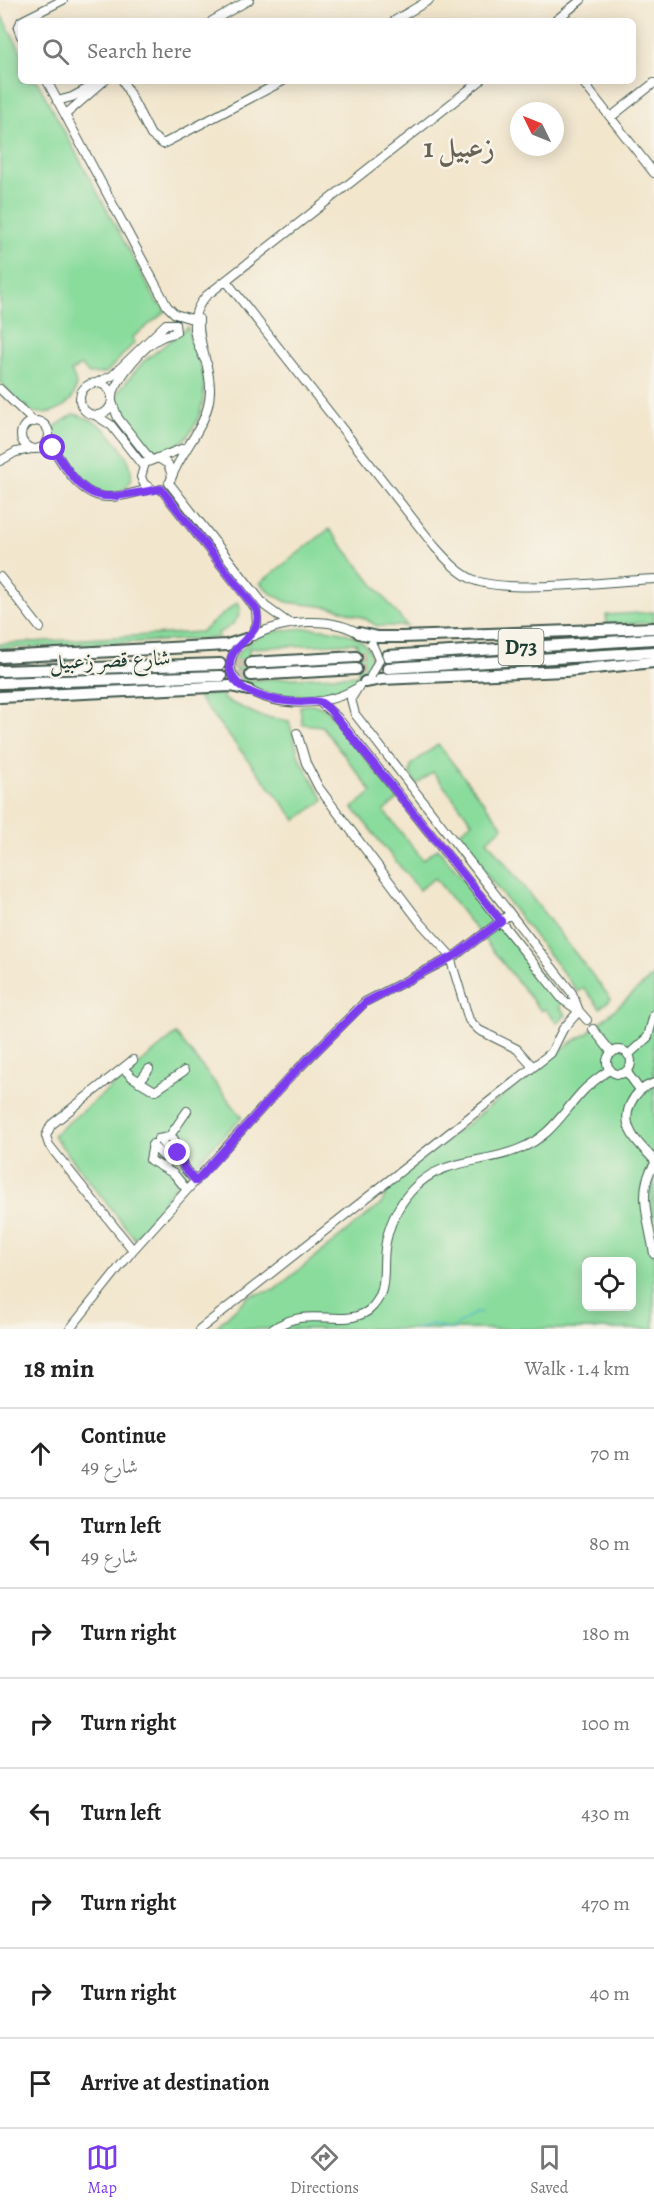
<!DOCTYPE html>
<html lang="en">
<head>
<meta charset="utf-8">
<style>
  body { margin:0; font-family:Alegreya,Amiri,serif; background:#f2f2f2; color:#222 }
  .controls { position:absolute; right:18px; bottom:18px; display:grid; overflow:hidden; border-radius:9px; box-shadow:0 3px 15px #0003 }
  .controls button { width:54px; height:54px; display:grid; place-items:center; padding:0; border:0; border-bottom:2px solid #e0e0e0; background:#fff; color:#222; font:30px sans-serif }
  .compass { position:absolute; left:510px; top:102px; width:54px; height:54px; border-radius:50%; background:#fff; box-shadow:0 3px 15px #0003; rotate:313deg }
  .stop { position:absolute; width:18px; height:18px; margin:-14px; border:4px solid #7c3aed; border-radius:50%; background:#fff }
  .stop.end { background:#7c3aed; border-color:#fff; box-shadow:0 2px 6px #0008 }
  .list { margin:0; padding:0; list-style:none }
  h2 { display:flex; justify-content:space-between; align-items:center; height:78px; margin:0; padding:0 24px; font-size:26px }
  h2 small { font-size:20px; font-weight:400; color:#767676 }
  .list li { display:grid; grid-template-columns:39px 1fr auto; gap:18px; align-items:center; box-sizing:border-box; height:90px; padding:0 24px; border-top:2px solid #e0e0e0 }
  .list b { display:block; font-size:22px; white-space:nowrap }
  .list p { margin:0; font-size:20px; white-space:nowrap; color:#767676 }
  .list em { font-size:20px; font-style:normal; color:#767676 }
  .icon { flex:none; width:33px; height:33px; fill:none; stroke:currentColor; stroke-width:2; stroke-linecap:round; stroke-linejoin:round }
  .map { position:relative; flex:none; width:654px; height:1329px; overflow:hidden }
  .search { position:absolute; background:#fff; box-shadow:0 3px 15px #0003; left:18px; right:18px; top:18px; height:66px; display:flex; align-items:center; gap:15px; box-sizing:border-box; padding:0 21px; border-radius:9px; color:#767676; font-size:22px }
  .sheet { height:798px; background:#fff }
  nav { display:flex; justify-content:space-around; align-items:center; box-sizing:border-box; height:84px; border-top:2px solid #e0e0e0; background:#fff; font-size:16px; color:#767676 }
  nav a { display:grid; justify-items:center; gap:3px }
  nav .on { color:#7c3aed }
  .map>svg:first-child { display:block }
  .green { fill:#8adc9d; stroke:#548c68; stroke-width:1.5; fill-rule:evenodd }
  .lines { fill:none; stroke-linecap:round; stroke-linejoin:round }
  .stream { stroke:#50b7ce; stroke-width:1.5 }
  .major-tunnel { stroke:#c8c4ae; stroke-width:10; stroke-dasharray:10 5; stroke-linecap:butt }
  .minor-casing { stroke:#3f564b; stroke-width:10 }
  .major-casing { stroke:#3f564b; stroke-width:14 }
  .minor { stroke:#fff; stroke-width:8 }
  .major { stroke:#fff; stroke-width:10 }
  .minor-bridge-casing { stroke:#3f564b; stroke-width:10; stroke-linecap:butt }
  .minor-bridge { stroke:#fff; stroke-width:8 }
  .route { stroke:#7c3aed; stroke-width:8 }
  .labels { text-anchor:middle; dominant-baseline:central; stroke-width:5; stroke-linejoin:round; paint-order:stroke }
  .shield { fill:#f7f3e8; stroke:#60746a; stroke-width:1.5 }
  .shield-label { font-size:21px; font-weight:bold; fill:#1f3d34 }
  .street-label { font-size:22px; fill:#1f3d34; stroke:#f7f3e8 }
  .district-label { font-size:28px; font-weight:bold; fill:#686354; stroke:#f7f3e8 }
</style>
</head>
<body>
<div class="map">
<svg width="654" height="1329" viewBox="0 0 654 1329">
  <rect width="100%" height="100%" fill="#f7f3e8"/>
  <filter id="ink" filterUnits="userSpaceOnUse"><feTurbulence type="fractalNoise" baseFrequency=".0167" numOctaves="2"/><feDisplacementMap in="SourceGraphic" scale="12" xChannelSelector="R" yChannelSelector="G"/><feConvolveMatrix kernelMatrix="1 2 1 2 8 2 1 2 1" color-interpolation-filters="sRGB"/></filter>
  <filter id="wash" filterUnits="userSpaceOnUse"><feTurbulence type="fractalNoise" baseFrequency=".008" numOctaves="4" result="noise"/><feDisplacementMap in="SourceGraphic" scale="24" xChannelSelector="R" yChannelSelector="G"/><feGaussianBlur stdDeviation="1.35" result="paint"/><feColorMatrix in="noise" values="0 0 0 0 0 0 0 0 0 0 0 0 0 0 0 0 0 1.4 0 .05"/><feComposite in="paint" operator="in"/></filter>
  <g filter="url(#wash)">
    <rect width="100%" height="100%" fill="#f2e6cd"/>
    <path class="green" d="M 0,13 L 21,51 L 21,81 L 37,81 L 158,304 L 161,304 L 165,312 L 132,338 L 135,342 L 106,373 L 89,374 L 81,365 L 71,372 C 90,399 48,424 25,408 L 28,406 L 21,405 L 0,381 Z
      M 188,327 C 189,343 198,355 202,371 C 210,404 193,452 154,451 L 121,412 L 118,392 L 143,362 Z
      M 74,414 C 96,419 108,430 121,448 C 149,486 114,506 85,484 C 76,476 67,461 61,450 C 56,443 51,432 57,425 Z
      M 329,529 L 407,626 L 377,626 L 364,618 L 336,608 L 287,602 L 273,595 L 260,583 Z
      M 238,602 C 245,616 231,628 218,633 L 219,638 L 0,649 L 0,644 L 201,632 Z
      M 654,612 L 654,623 L 607,624 L 606,615 Z
      M 309,628 C 331,629 360,631 371,654 C 375,679 329,702 307,697 C 304,697 301,695 298,695 L 297,698 C 275,696 231,690 235,659 C 248,633 283,629 309,628 ZM 357,643 L 358,675 L 250,680 L 249,648 Z
      M 223,694 L 223,699 L 260,716 L 289,721 L 299,757 L 324,800 L 296,820 L 197,696 Z
      M 313,704 L 326,709 L 398,799 L 384,811 L 423,860 L 438,848 L 563,1003 L 559,1006 L 566,1015 L 557,1023 L 545,1009 L 541,1011 L 435,878 L 419,890 L 353,808 L 372,792 L 322,726 L 302,724 L 300,706 Z
      M 438,744 L 503,827 L 487,840 L 611,999 L 600,1008 L 584,988 L 578,992 L 456,835 L 472,822 L 433,772 L 417,784 L 410,775 L 411,765 Z
      M 654,975 L 654,1329 L 214,1329 L 249,1296 L 274,1290 L 381,1204 L 392,1183 L 570,1043 L 587,1034 ZM 586,1262 L 632,1262 L 632,1306 L 586,1306 Z
      M 176,1034 L 242,1117 L 180,1180 L 135,1239 L 53,1135 Z"/>
    <g class="lines">
      <path class="stream" d="M 417,1329 L 432,1324 L 446,1329
        M 451,1329 L 475,1313 L 481,1313"/>
    </g>
  </g>
  <g filter="url(#ink)">
    <g class="lines">
      <path class="major-tunnel" d="M 356,657 L 387,656
        M 220,664 L 251,663
        M 356,669 L 388,668
        M 221,676 L 251,675"/>
      <g class="minor-casing">
        <path id="minor" d="M 21,21 L 63,0
          M 212,21 L 249,0
          M 394,21 L 429,0
          M 555,21 L 581,0
          M 21,22 L 18,28 L 21,36
          M 47,81 L 167,306 L 175,314 L 199,321
          M 123,81 L 151,135 L 163,144 L 283,81
          M 582,81 L 654,173
          M 57,101 L 72,97 L 98,83
          M 65,115 L 104,81
          M 611,117 L 654,83
          M 227,282 L 435,547 C 447,560 458,573 474,580 C 507,594 613,581 654,579
          M 207,364 C 194,341 186,318 206,296 L 480,81
          M 98,382 L 112,376 L 166,324 L 175,324 L 176,332 C 171,335 167,334 162,337 C 142,346 120,375 112,395
          M80 399a16 16 0 1 1 32 0a16 16 0 1 1-32 0Z
          M 0,389 L 34,422
          M 112,402 L 118,418 L 150,459
          M 95,415 L 111,425 L 143,466
          M21 435a14 14 0 1 1 28 0a14 14 0 1 1-28 0Z
          M 49,437 C 52,449 60,460 67,470 C 93,507 113,498 150,489
          M 158,458 L 168,464 L 172,476
          M 0,461 L 16,452 L 31,449
          M 171,479 C 182,448 209,426 210,391 C 211,366 197,343 199,319
          M 169,483 L 265,606 L 290,624
          M 152,489 L 144,484 L 141,477 L 145,463 L 184,448
          M 161,489 L 256,609 L 257,624 L 251,636
          M 0,577 L 40,628
          M 253,636 C 284,620 331,615 362,635
          M 359,686 L 351,699 L 355,714 L 572,993 L 579,1011
          M 245,688 C 277,708 325,707 357,688
          M 318,701 L 337,717 L 563,1000 L 579,1011 L 587,1020
          M 297,733 L 306,763 L 319,788 L 420,922 L 449,954 L 469,1020 L 479,1030 L 517,1049 L 533,1067
          M 593,1029 L 612,1053
          M607 1062a12 12 0 1 1 24 0a12 12 0 1 1-24 0Z
          M 628,1055 L 648,1037 L 654,1014
          M 133,1060 L 51,1125 L 46,1136 L 49,1145 L 133,1250
          M 123,1068 L 132,1077 L 155,1091 L 184,1071
          M 626,1071 L 640,1090
          M 139,1082 L 149,1069
          M 654,1083 C 633,1090 620,1113 632,1134 C 637,1143 647,1152 654,1160
          M 169,1137 L 187,1111
          M 158,1139 L 169,1137 L 174,1139 L 184,1168 L 196,1181
          M 159,1139 L 173,1156
          M 153,1144 L 150,1160 L 174,1174 L 187,1190
          M 152,1145 L 168,1161
          M 654,1165 C 636,1190 650,1226 654,1254
          M 164,1168 L 171,1158 L 180,1152
          M 70,1329 L 133,1250 L 187,1190 L 293,1074 L 365,1002 L 456,955 L 510,914
          M 200,1329 L 551,1053 L 563,1029 L 579,1011
          M 273,1329 C 308,1304 340,1329 368,1311 C 389,1294 382,1272 385,1248 C 388,1227 397,1207 411,1191 C 441,1157 481,1165 519,1149 C 551,1136 560,1116 582,1092 C 590,1083 600,1077 610,1069"/>
      </g>
      <g class="major-casing">
        <path id="major" d="M 359,633 L 377,637 L 402,637 L 654,628
          M 387,656 L 654,639
          M 0,657 L 227,645 L 246,639
          M 251,663 L 356,657
          M 388,668 L 654,652
          M 0,671 L 220,664
          M 251,675 L 356,669
          M 365,682 L 381,679 L 565,671 L 654,662
          M 0,683 L 221,676
          M 0,697 L 231,686 L 248,690"/>
      </g>
      <use href="#minor" class="minor"/>
      <use href="#major" class="major"/>
      <g class="minor-bridge-casing">
        <path id="minor-bridge" d="M 237,648 C 229,659 228,671 237,681
          M 371,676 L 379,660 L 372,644"/>
      </g>
      <use href="#minor-bridge" class="minor-bridge"/>
    </g>
  </g>
  <g class="lines" filter="url(#ink)">
    <path class="route" d="M 53,448 C 91,508 97,499 161,489 L 256,609 C 266,638 227,641 230,668 C 234,696 279,702 301,702 C 306,702 314,700 319,702 C 323,703 327,707 330,710 L 501,921 L 456,955 L 366,1002 L 293,1074 L 196,1181 L 184,1168 L 180,1152 L 178,1153"/>
  </g>
  <g class="labels">
    <rect class="shield" x="498.5" y="629" width="45" height="36" rx="4.5"/>
    <g class="shield-label">
      <text x="521" y="647">D73</text>
    </g>
    <g class="street-label">
      <text transform="translate(110 660) rotate(-2)">شارع قصر زعبيل</text>
    </g>
    <g class="district-label">
      <text x="459" y="148">زعبيل 1</text>
    </g>
  </g>
</svg>
<div class="controls">
<button><svg class="icon" aria-label="locate" viewBox="0 0 24 24"><circle cx="12" cy="12" r="6"/><path d="M12 2v4M12 18v4M2 12h4M18 12h4"/></svg></button>
</div>
<svg class="compass" viewBox="-18 -18 36 36"><path d="M0-13l5 13h-10z" fill="#e53935"/><path d="M0 13l5-13h-10z" fill="#767676"/></svg>
<div class="stop" style="left:53px;top:448px"></div>
<div class="stop end" style="left:178px;top:1153px"></div>
<div class="search"><svg class="icon" aria-label="search" viewBox="0 0 24 24"><circle cx="10" cy="10" r="6"/><path d="M15 15l6 6"/></svg>Search here</div>
</div>
<section class="sheet">
<h2>18 min<small>Walk · 1.4 km</small></h2>
<ul class="list">
<li><svg class="icon" aria-label="ahead" viewBox="0 0 24 24"><path d="M12 20V5M6 11l6-6 6 6"/></svg><div><b>Continue</b><p>شارع 49</p></div><em>70 m</em></li>
<li><svg class="icon" aria-label="left" viewBox="0 0 24 24"><path d="M17 20v-9H6M10 6l-5 5 5 5"/></svg><div><b>Turn left</b><p>شارع 49</p></div><em>80 m</em></li>
<li><svg class="icon" aria-label="right" viewBox="0 0 24 24"><path d="M7 20v-9h11M14 6l5 5-5 5"/></svg><div><b>Turn right</b></div><em>180 m</em></li>
<li><svg class="icon" aria-label="right" viewBox="0 0 24 24"><path d="M7 20v-9h11M14 6l5 5-5 5"/></svg><div><b>Turn right</b></div><em>100 m</em></li>
<li><svg class="icon" aria-label="left" viewBox="0 0 24 24"><path d="M17 20v-9H6M10 6l-5 5 5 5"/></svg><div><b>Turn left</b></div><em>430 m</em></li>
<li><svg class="icon" aria-label="right" viewBox="0 0 24 24"><path d="M7 20v-9h11M14 6l5 5-5 5"/></svg><div><b>Turn right</b></div><em>470 m</em></li>
<li><svg class="icon" aria-label="right" viewBox="0 0 24 24"><path d="M7 20v-9h11M14 6l5 5-5 5"/></svg><div><b>Turn right</b></div><em>40 m</em></li>
<li><svg class="icon" aria-label="arrive" viewBox="0 0 24 24"><path d="M6 21V4h12l-3 4 3 4H6"/></svg><div><b>Arrive at destination</b></div></li>
</ul>
</section>
<nav>
<a class="on"><svg class="icon" aria-label="map" viewBox="0 0 24 24"><path d="M3 6l6-2 6 2 6-2v14l-6 2-6-2-6 2zM9 4v14M15 6v14"/></svg>Map</a>
<a><svg class="icon" aria-label="directions" viewBox="0 0 24 24"><path d="M12 3l9 9-9 9-9-9zM9 14v-3h6M13 9l2 2-2 2"/></svg>Directions</a>
<a><svg class="icon" aria-label="saved" viewBox="0 0 24 24"><path d="M7 4h10v16l-5-4-5 4z"/></svg>Saved</a>
</nav>
</body>
</html>
